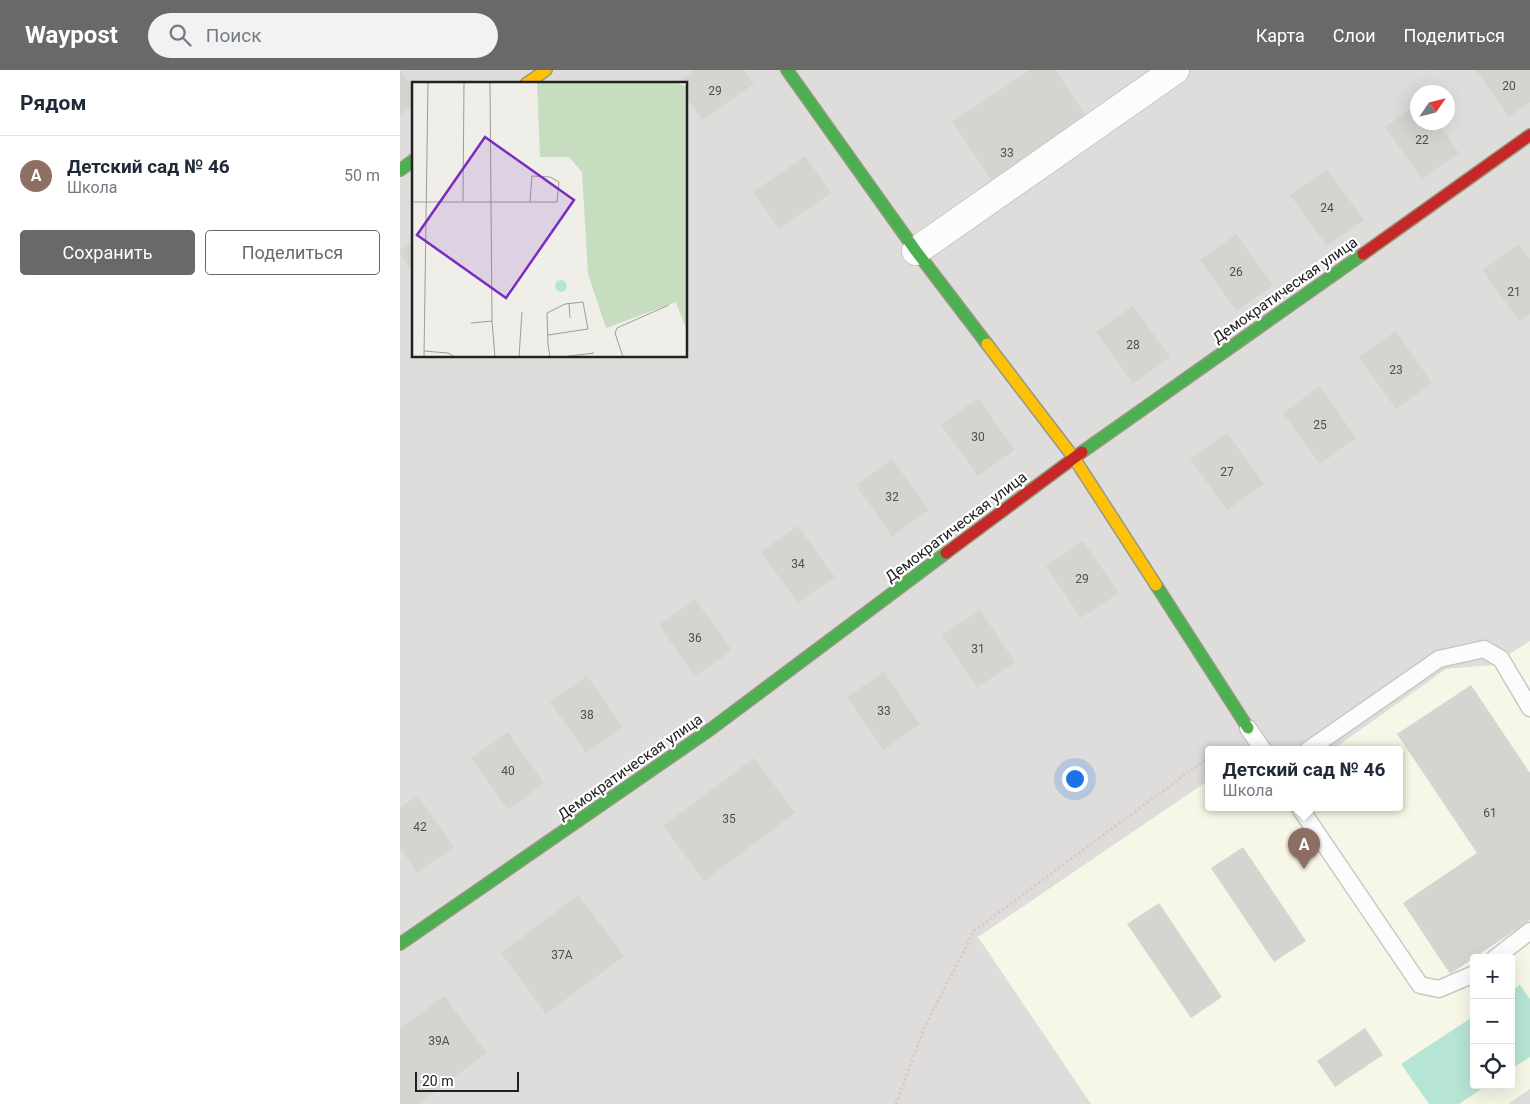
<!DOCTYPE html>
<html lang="ru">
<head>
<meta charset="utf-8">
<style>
  body { margin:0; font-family:Roboto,sans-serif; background:#f2f2f3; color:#1f2937 }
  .controls { position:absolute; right:15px; bottom:15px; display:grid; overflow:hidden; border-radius:5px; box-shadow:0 5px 20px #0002 }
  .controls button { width:45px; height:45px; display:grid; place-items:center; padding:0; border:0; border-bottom:1px solid #e0e1e3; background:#fff; color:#1f2937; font:25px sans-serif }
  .compass { position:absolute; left:1010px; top:15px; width:45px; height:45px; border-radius:50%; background:#fff; box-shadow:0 5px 20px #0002; rotate:55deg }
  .scale { position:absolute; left:15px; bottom:12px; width:104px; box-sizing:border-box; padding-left:5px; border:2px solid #212121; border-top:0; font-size:14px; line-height:18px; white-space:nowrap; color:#212121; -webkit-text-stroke:4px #fff; paint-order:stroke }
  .you { position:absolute; left:674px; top:708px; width:18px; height:18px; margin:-12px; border:4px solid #fff; border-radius:50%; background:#1a73e8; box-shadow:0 0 0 8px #1a73e833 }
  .badge { display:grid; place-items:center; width:32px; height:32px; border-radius:50%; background:#696967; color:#fff; font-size:16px; font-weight:700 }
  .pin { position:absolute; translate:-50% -41px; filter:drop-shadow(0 1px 2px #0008) }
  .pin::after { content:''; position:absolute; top:26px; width:18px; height:15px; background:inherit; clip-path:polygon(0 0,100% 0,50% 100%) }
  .popup { position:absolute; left:805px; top:676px; width:198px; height:65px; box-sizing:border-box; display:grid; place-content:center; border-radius:5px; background:#fff; filter:drop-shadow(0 1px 4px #0005); font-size:16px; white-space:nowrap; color:#747a83 }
  .popup b { font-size:19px; color:#1f2937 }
  .popup::after { content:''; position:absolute; left:50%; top:100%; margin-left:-10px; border:10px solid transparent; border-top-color:#fff }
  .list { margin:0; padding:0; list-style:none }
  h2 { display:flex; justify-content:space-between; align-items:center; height:65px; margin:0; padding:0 20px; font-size:21px }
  h2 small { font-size:16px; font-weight:400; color:#747a83 }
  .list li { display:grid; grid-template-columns:32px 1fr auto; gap:15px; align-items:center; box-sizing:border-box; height:80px; padding:0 20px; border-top:1px solid #e0e1e3 }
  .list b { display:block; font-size:19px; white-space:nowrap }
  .list p { margin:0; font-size:16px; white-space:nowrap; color:#747a83 }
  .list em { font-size:16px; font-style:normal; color:#747a83 }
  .actions { display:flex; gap:10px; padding:15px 20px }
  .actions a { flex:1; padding:11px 0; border:1px solid #696967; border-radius:5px; text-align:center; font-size:18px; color:#696967 }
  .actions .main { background:#696967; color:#fff }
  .icon { flex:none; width:28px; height:28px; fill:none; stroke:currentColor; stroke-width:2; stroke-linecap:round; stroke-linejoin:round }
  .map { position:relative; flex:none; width:1130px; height:1034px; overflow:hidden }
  header { display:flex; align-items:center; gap:30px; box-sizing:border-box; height:70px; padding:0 25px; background:#696967; color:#fff }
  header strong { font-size:24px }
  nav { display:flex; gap:28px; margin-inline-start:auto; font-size:18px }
  .search { width:350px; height:45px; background:#f2f2f3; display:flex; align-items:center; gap:12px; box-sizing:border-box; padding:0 18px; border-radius:28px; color:#747a83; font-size:19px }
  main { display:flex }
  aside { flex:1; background:#fff }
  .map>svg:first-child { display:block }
  .residential { fill:#dedddb; fill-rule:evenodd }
  .education { fill:#f6f7e6; fill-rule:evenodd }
  .pitch { fill:#b6e5d6 }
  .building { fill:#d6d4d0 }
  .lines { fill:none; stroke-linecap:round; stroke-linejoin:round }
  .lane-casing { stroke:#c8c8c5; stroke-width:19 }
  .street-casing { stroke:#c8c8c5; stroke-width:30 }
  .fast-casing { stroke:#959980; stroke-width:14 }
  .slow-casing { stroke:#959980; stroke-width:14 }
  .jam-casing { stroke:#959980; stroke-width:14 }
  .path { stroke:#d7ccc8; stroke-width:3; stroke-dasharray:2.5 2.5; stroke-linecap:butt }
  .lane { stroke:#fdfcfc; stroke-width:16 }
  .street { stroke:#fdfcfc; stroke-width:28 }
  .fast { stroke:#4caf50; stroke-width:11 }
  .slow { stroke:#ffc107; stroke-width:11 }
  .jam { stroke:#c62828; stroke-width:11 }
  .labels { text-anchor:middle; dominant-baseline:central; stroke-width:4.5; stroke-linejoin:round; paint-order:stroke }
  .number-label { font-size:12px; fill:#4e4e4d }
  .street-label { font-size:15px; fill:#212121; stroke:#fff }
  .inset-road { fill:none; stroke:#9d9c99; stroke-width:1 }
  .view { fill:#7b2cbf; fill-opacity:0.15; stroke:#7b2cbf; stroke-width:2.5 }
  .inset-edge { fill:none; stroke:#212121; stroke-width:2.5 }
</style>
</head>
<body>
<header>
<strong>Waypost</strong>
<div class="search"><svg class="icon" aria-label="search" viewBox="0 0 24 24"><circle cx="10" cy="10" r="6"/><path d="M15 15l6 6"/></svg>Поиск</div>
<nav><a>Карта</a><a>Слои</a><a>Поделиться</a></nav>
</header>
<main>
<aside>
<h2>Рядом<small></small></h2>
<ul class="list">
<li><span class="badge" style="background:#8d6e63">A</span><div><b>Детский сад № 46</b><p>Школа</p></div><em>50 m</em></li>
</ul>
<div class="actions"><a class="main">Сохранить</a><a>Поделиться</a></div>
</aside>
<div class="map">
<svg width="1130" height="1034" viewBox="0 0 1130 1034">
  <rect width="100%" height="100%" fill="#efeee9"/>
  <path class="residential" d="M 0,0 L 1130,0 L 1130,1034 L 0,1034 ZM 14,14 L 286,14 L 286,286 L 14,286 ZM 1018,22 L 1048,22 L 1048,52 L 1018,52 ZM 809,680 L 999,680 L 999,738 L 809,738 ZM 1074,888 L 1111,888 L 1111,1015 L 1074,1015 Z"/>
  <path class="education" d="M 1130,571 L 1130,1019 L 1108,1034 L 691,1034 L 578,867 L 809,710 L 809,738 L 999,738 L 999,680 L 932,680 L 1046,599 L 1092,595 ZM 1074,888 L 1111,888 L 1111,1015 L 1074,1015 Z"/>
  <path class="pitch" d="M 1120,915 L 1130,929 L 1130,987 L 1111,999 L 1111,921 Z
    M 1074,946 L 1074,1015 L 1087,1015 L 1059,1034 L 1029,1034 L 1001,994 Z"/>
  <path class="building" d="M 0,0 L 14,19 L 14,35 L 0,45 Z
    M 295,0 L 344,0 L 354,14 L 302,50 L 286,27 L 286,14 L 275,14 Z
    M 630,0 L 656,0 L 689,51 L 594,114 L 552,52 Z
    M 1076,0 L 1130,0 L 1130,32 L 1109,47 Z
    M 1018,34 L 1018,52 L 1037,52 L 1059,83 L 1022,109 L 985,57 Z
    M 405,86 L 431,123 L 379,159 L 353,122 Z
    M 927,99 L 964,150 L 927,176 L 890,125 Z
    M 836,164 L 873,215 L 836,241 L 800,190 Z
    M 14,170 L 14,204 L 0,184 L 0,180 Z
    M 1119,174 L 1130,189 L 1130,244 L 1119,251 L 1082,200 Z
    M 733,236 L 770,287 L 733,314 L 696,262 Z
    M 996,261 L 1032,313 L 996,339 L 959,287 Z
    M 920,316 L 956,368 L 920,394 L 883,343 Z
    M 578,328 L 615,380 L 578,406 L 541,355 Z
    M 827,363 L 864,414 L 827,440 L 790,389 Z
    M 492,389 L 529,440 L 492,466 L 456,415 Z
    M 398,456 L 435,507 L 398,533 L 361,482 Z
    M 683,471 L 719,523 L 681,548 L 646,496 Z
    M 295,529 L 332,580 L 295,607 L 259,555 Z
    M 580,540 L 615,592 L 577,618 L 542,565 Z
    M 484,602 L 520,654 L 483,680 L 447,627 Z
    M 187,606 L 223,657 L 186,683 L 150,632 Z
    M 1071,615 L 1130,703 L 1130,850 L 1050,904 L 1003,833 L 1077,783 L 997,664 Z
    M 108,662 L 144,713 L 108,740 L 71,688 Z
    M 354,688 L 395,743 L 304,811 L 263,756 Z
    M 17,725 L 54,777 L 17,803 L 0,778 L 0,738 Z
    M 843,777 L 906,871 L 874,892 L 811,798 Z
    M 178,825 L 224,886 L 146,944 L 101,883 Z
    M 759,833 L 822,927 L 791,948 L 727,854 Z
    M 44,926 L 87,983 L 18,1034 L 0,1034 L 0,959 Z
    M 965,958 L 983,985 L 935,1017 L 917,991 Z"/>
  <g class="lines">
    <g class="lane-casing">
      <path id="lane" d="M 848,658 L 863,680
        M 908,680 L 1039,589 L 1084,579 L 1101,589 L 1130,638
        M 900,738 L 1020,915 L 1039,919 L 1074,904
        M 1095,888 L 1130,861"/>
    </g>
    <g class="street-casing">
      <path id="street" d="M 516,181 L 775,0"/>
    </g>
    <g class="fast-casing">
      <path id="fast" d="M 387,0 L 516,181 L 587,274
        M 0,100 L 14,90
        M 682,382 L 963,184
        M 756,515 L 848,658
        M 0,874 L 311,659 L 546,483"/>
    </g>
    <g class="slow-casing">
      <path id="slow" d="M 126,14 L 146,0
        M 587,274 L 674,388 L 756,515"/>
    </g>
    <g class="jam-casing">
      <path id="jam" d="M 963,184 L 1130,65
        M 546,483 L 682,382"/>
    </g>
    <path class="path" d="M 496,1034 L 524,958 L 575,860 L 809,687"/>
    <use href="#lane" class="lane"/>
    <use href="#street" class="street"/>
    <use href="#fast" class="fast"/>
    <use href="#slow" class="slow"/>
    <use href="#jam" class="jam"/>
  </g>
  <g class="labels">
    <g class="number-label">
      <text x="1109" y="16">20</text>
      <text x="315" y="21">29</text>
      <text x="1022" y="70">22</text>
      <text x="607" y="83">33</text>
      <text x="927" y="138">24</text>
      <text x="836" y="202">26</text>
      <text x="1114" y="222">21</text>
      <text x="733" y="275">28</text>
      <text x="996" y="300">23</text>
      <text x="920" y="355">25</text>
      <text x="578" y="367">30</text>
      <text x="827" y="402">27</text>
      <text x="492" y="427">32</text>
      <text x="398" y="494">34</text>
      <text x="682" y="509">29</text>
      <text x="295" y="568">36</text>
      <text x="578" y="579">31</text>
      <text x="484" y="641">33</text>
      <text x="187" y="645">38</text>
      <text x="108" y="701">40</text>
      <text x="1090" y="743">61</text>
      <text x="329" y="749">35</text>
      <text x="20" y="757">42</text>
      <text x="162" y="885">37А</text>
      <text x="39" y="971">39А</text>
    </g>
    <g class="street-label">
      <text transform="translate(885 220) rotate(-35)">Демократическая улица</text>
      <text transform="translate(556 457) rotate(-37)">Демократическая улица</text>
      <text transform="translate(230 697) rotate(-35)">Демократическая улица</text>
    </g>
  </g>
  <g transform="translate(12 12)">
    <rect width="275" height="275" fill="#efeee9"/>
    <path d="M 125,0 L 263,0 L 275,5 L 275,249 L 264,220 L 194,246 L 176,192 L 170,90 L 157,75 L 128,75 Z" fill="#c7ddbf"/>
    <path d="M143 204a6 6 0 1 1 12 0a6 6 0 1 1-12 0Z" fill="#b6e5d6"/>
    <path class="inset-road" d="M 78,0 L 80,239 L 83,275M 51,119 L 52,0M 0,120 L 145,120 L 147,100 L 138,95 L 120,94 L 118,120M 157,221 L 158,236M 59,241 L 80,239M 136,253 L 176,247 L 171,220 L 153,222 L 135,231 L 136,262 L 138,275M 12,269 L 36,271 L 43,275M 12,275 L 16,0M 107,275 L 110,230M 150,275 L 182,271M 211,275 L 203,251 L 205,246 L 257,223"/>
    <path class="view" d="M 73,55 L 162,118 L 94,216 L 5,153 Z"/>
    <rect width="275" height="275" class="inset-edge"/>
  </g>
</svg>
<div class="controls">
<button>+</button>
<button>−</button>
<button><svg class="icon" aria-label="locate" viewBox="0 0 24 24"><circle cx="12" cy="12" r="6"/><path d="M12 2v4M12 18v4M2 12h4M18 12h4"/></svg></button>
</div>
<svg class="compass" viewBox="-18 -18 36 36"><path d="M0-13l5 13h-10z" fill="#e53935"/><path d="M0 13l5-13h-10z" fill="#747a83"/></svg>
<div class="scale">20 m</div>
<div class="you"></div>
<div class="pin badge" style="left:904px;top:799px;background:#8d6e63">A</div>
<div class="popup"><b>Детский сад № 46</b>Школа</div>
</div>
</main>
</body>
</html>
